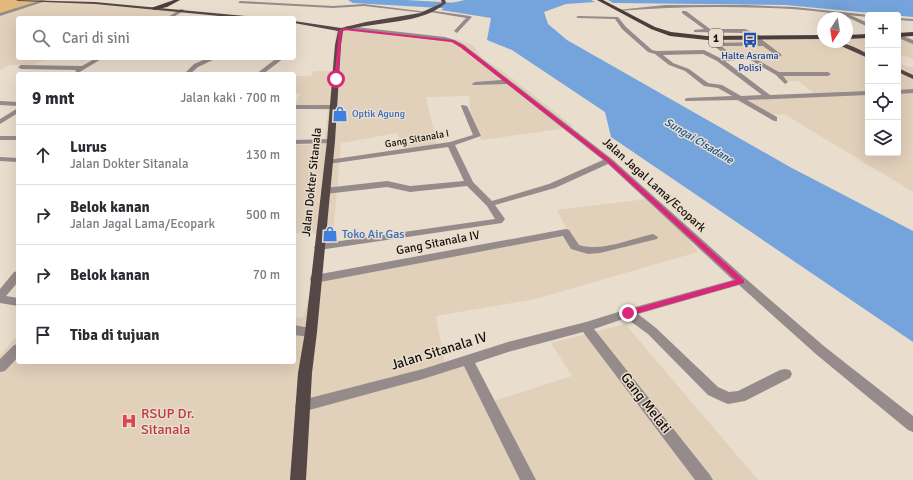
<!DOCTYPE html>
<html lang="id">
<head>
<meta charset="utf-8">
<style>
  body { margin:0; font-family:Signika,sans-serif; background:#f7f7f7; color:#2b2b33 }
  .controls { position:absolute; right:12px; top:12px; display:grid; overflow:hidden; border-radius:4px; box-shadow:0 4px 16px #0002 }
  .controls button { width:36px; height:36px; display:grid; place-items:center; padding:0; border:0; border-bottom:1px solid #e1e1e2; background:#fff; color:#2b2b33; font:20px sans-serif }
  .compass { position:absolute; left:817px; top:12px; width:36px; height:36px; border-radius:50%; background:#fff; box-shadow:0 4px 16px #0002; rotate:192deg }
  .stop { position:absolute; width:12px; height:12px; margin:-9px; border:3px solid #db2777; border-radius:50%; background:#fff }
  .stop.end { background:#db2777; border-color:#fff; box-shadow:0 1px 4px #0008 }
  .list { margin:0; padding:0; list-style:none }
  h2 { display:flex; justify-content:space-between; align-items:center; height:52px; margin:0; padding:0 16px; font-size:17px }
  h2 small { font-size:13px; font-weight:400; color:#7c7c81 }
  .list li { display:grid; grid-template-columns:26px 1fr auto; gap:12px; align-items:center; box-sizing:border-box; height:60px; padding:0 16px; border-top:1px solid #e1e1e2 }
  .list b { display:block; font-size:15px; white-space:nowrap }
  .list p { margin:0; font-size:13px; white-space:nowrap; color:#7c7c81 }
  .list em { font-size:13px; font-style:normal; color:#7c7c81 }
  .icon { flex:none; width:22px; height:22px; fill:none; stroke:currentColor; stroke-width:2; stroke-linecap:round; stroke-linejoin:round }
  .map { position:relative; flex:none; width:913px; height:480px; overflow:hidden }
  .search { position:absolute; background:#fff; box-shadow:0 4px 16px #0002; left:16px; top:16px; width:280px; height:44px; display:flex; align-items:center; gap:10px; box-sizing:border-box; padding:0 14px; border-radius:4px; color:#7c7c81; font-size:15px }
  .panel { position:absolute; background:#fff; box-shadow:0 4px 16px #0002; left:16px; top:72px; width:280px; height:292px; border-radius:4px }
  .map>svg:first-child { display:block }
  .built { fill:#e1d0ba }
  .green { fill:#e3b87c }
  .water { fill:#75a4dc }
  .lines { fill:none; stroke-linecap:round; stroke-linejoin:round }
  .river { fill:#75a4dc; fill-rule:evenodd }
  .minor { fill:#948b8a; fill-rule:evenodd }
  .tertiary { fill:#948b8a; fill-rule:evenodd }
  .primary { fill:#564747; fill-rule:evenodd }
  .trunk { fill:#4c3c3c; fill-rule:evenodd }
  .route { fill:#db2777 }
  .labels { text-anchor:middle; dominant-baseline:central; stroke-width:3; stroke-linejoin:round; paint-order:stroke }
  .far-transit-label { font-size:10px; fill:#164399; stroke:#e9ddcd }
  .far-shop-label { font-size:10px; fill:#366cbe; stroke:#e9ddcd; text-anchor:start }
  .far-street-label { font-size:10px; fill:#14100b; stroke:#e9ddcd }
  .shield { fill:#e9ddcd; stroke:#544e45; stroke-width:1 }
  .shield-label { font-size:11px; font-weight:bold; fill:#14100b }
  .far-water-label { font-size:11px; font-style:italic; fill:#145599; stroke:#e9ddcd }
  .street-label { font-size:12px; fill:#14100b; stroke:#e9ddcd }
  .shop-label { font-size:12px; fill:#366cbe; stroke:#e9ddcd; text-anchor:start }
  .near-street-label { font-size:14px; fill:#14100b; stroke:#e9ddcd }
  .near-health-label { font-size:14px; fill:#be3a42; stroke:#e9ddcd; text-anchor:start }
</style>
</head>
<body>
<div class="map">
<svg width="913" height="480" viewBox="0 0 913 480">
  <rect width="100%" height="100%" fill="#e9ddcd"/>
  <path class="built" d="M 43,0 L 97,3 L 179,12 L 170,17 L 18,18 L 18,58 L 48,58 L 33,65 L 9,65 L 0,70 L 0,14 Z
    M 351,27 L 459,40 L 473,45 L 482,58 L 504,72 L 574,127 L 482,140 L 471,122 L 469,96 L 426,97 L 437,144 L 404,149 L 397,133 L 341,143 L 333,234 L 294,233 L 294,145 L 324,144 L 328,110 L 294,108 L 300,94 L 294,93 L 294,78 L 295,76 L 311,76 L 314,71 L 332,71 L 336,29 Z
    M 898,37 L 913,42 L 913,59 L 906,56 L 898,56 Z
    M 868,38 L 868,153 L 898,153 L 898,62 L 908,67 L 913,67 L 913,192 L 784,114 L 765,115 L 728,97 L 815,94 L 798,81 L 788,81 L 770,68 L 761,69 L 748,59 L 736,59 L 710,40 L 823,39 L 823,42 L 847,42 L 847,39 Z
    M 655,198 L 698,252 L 535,299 L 436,316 L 445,365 L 469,358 L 494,401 L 572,376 L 551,343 L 625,324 L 758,480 L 0,480 L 0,355 L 18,335 L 18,362 L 294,362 L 294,317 L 303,318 L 314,278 L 570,236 L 557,210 Z"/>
  <path class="green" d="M 0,0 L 43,0 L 0,14 Z"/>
  <path class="water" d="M 465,0 L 591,0 L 595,2 L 566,4 L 544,12 L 548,24 L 567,40 L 790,167 L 913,231 L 913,342 L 611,137 L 605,112 L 512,50 L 487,40 L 491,18 L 441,10 L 451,3 Z
    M 608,0 L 913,0 L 913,17 L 785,5 L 613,3 Z"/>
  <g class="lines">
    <path class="river" d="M 348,0 L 406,0 L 476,4 L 481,7 L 476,10 L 353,3 Z"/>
    <path class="minor" d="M 42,0 L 46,1 L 0,16 L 0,13 Z
      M 240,1 L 333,6 L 364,4 L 427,12 L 425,13 L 364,6 L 333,8 L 238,3 Z
      M 181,9 L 185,10 L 172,18 L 166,18 Z
      M 428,10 L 470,16 L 472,17 L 457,33 L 454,31 L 466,18 L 430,12 Z
      M 682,11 L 686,11 L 710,29 L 745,29 L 763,37 L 764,38 L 761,39 L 782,55 L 779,57 L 756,59 L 779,72 L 828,72 L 831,74 L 828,76 L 783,76 L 788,82 L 785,84 L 776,75 L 749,59 L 725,61 L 770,95 L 868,91 L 868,95 L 747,100 L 777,117 L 777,121 L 774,121 L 738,100 L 685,101 L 685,99 L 687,98 L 732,96 L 718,88 L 704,86 L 685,71 L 669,65 L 655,54 L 648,52 L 622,29 L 615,19 L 578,18 L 576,17 L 578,16 L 618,17 L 626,27 L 652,50 L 657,51 L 704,50 L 720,58 L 728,57 L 713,45 L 713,43 L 758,42 L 754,39 L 754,37 L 744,33 L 694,32 L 694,30 L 704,29 L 682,13 ZM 721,46 L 763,46 L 774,54 L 735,57 ZM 703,54 L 717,61 L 762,95 L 741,96 L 722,85 L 708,83 L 689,69 L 673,63 L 663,55 Z
      M 843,12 L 868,23 L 868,27 L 841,14 Z
      M 347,26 L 445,37 L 455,40 L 464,45 L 612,159 L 745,278 L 825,347 L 913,416 L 913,432 L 908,430 L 817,355 L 739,285 L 638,314 L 656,328 L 718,387 L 729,392 L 738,391 L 780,370 L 785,369 L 790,370 L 792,374 L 790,378 L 745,401 L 728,404 L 723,402 L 708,395 L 648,334 L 626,318 L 594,329 L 710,475 L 713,480 L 695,480 L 583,332 L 508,352 L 475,363 L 536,480 L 520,480 L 464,366 L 423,379 L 302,412 L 297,410 L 295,406 L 297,402 L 302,400 L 423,369 L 508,342 L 586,322 L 628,309 L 733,280 L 608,164 L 555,188 L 495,205 L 505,219 L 502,223 L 319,250 L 315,249 L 314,247 L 319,244 L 495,219 L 487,206 L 467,186 L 410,192 L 387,187 L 325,194 L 321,191 L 325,188 L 387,181 L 410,186 L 464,181 L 448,147 L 328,164 L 324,162 L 328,160 L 450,142 L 473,135 L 461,106 L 462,105 L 467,106 L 481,136 L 455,145 L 473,182 L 492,201 L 549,184 L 603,160 L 507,84 L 473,85 L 472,84 L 475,82 L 502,80 L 460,47 L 451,42 L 345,29 L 344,28 Z
      M 898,34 L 913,40 L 913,44 L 898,38 Z
      M 96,58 L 103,58 L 78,73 L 75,71 L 76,70 L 21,69 L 18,67 L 21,65 L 82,66 Z
      M 208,58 L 217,58 L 198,67 L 190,74 L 184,74 L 194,64 Z
      M 277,58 L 284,58 L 263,74 L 256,74 Z
      M 913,89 L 913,93 L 898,94 L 898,90 Z
      M 0,101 L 18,102 L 18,106 L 0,105 Z
      M 294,105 L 333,105 L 336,107 L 333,109 L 294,109 Z
      M 18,108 L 18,113 L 0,124 L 0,119 Z
      M 0,136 L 18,136 L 18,140 L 0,140 Z
      M 331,139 L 334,139 L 334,143 L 294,144 L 294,140 Z
      M 0,157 L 18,158 L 18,162 L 0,161 Z
      M 566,229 L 569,230 L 579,245 C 602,252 630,239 653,234 L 658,237 L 657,239 L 600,253 L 588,254 L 571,249 L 563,236 L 315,283 L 311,282 L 310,279 L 311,276 L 315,275 Z
      M 18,271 L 18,282 L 6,296 L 18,298 L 18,306 L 0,303 L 0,289 L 14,272 Z
      M 294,325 L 315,329 L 317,332 L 315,335 L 311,337 L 294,335 Z
      M 18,344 L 18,357 L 5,371 L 0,372 L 0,359 L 14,345 Z"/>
    <path class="tertiary" d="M 665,5 L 746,5 L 794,7 L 870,15 L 868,15 L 868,17 C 843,15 818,11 792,9 C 734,6 677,6 619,11 L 617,10 Z
      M 898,18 L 913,19 L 913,21 L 898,20 Z"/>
    <path class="primary" d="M 16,0 L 95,2 L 256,17 L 258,18 L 240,18 L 95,4 L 18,1 Z
      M 441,0 L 445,0 L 446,3 C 421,25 375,21 343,31 L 341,45 L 335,141 L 317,332 L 312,373 L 306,480 L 290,480 L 298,373 L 305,332 L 327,141 L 335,45 L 338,31 L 294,23 L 294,21 L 341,28 L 366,22 L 420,13 L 442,3 Z
      M 832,42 C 846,42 856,48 868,54 L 868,58 Z
      M 898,68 L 913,75 L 913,79 L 898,72 Z"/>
    <path class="trunk" d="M 174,0 L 180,0 L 167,7 L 154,10 L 151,8 Z
      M 597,0 L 603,0 L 655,27 L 671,32 L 707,36 L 823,35 L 823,39 L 707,40 L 670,36 L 651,29 Z
      M 913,32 L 913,36 L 898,37 L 898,33 Z
      M 868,34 L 868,38 L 847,39 L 847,35 Z"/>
  </g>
  <path class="route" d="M 344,28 L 453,40 L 463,45 L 611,160 L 744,280 L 744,283 L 628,316 L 626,315 L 626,311 L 736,280 L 607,162 L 460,47 L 452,42 L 344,30 L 342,31 L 338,79 L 334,80 L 339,30 Z"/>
  <defs>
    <g id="bus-bare" transform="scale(1.2)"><path d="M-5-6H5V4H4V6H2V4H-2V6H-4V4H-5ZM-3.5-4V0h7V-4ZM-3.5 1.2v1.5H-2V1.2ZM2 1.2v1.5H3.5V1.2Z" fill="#1a4fb4" stroke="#e9ddcd" stroke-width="2.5" paint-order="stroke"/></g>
    <g id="shop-bare" transform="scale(1.2)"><path d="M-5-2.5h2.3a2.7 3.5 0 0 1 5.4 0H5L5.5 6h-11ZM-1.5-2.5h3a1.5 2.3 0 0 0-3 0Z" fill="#3f7fe0" stroke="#e9ddcd" stroke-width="2.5" paint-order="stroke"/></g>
    <g id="hospital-bare" transform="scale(1.2)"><path d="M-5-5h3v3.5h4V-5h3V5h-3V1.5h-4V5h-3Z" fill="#e0444e" stroke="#e9ddcd" stroke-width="2.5" paint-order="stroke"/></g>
  </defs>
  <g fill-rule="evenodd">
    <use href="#bus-bare" x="750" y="40"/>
    <use href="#shop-bare" x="340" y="114"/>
    <use href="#shop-bare" x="330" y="234"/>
    <use href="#hospital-bare" x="129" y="421"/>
  </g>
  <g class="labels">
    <g class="far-transit-label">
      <text x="750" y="56">Halte Asrama<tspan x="750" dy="12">Polisi</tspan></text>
    </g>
    <g class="far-shop-label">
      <text x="352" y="114">Optik Agung</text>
    </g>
    <g class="far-street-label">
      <text transform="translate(417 139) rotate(-10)">Gang Sitanala I</text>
    </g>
    <rect class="shield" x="709" y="29" width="14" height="18" rx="3"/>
    <g class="shield-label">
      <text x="716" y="38">1</text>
    </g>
    <g class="far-water-label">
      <text transform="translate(699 141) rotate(31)">Sungai Cisadane</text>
    </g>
    <g class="street-label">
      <text transform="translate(312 182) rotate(-84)">Jalan Dokter Sitanala</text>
      <text transform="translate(654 185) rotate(42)">Jalan Jagal Lama/Ecopark</text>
      <text transform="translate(438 243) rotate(-11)">Gang Sitanala IV</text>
    </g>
    <g class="shop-label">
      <text x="342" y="234">Toko Air Gas</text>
    </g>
    <g class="near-street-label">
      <text transform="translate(439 351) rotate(-17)">Jalan Sitanala IV</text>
      <text transform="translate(646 403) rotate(52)">Gang Melati</text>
    </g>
    <g class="near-health-label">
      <text x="141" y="413">RSUP Dr.<tspan x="141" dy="16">Sitanala</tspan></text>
    </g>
  </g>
</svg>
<div class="controls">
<button>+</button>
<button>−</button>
<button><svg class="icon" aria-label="locate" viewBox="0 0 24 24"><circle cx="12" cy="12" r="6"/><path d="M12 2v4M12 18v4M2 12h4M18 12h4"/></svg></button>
<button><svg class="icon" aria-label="layers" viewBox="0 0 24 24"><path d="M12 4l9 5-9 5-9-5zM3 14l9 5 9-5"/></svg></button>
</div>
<svg class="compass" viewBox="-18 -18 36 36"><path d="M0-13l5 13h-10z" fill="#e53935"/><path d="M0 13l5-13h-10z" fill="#7c7c81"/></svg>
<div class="stop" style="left:336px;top:79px"></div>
<div class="stop end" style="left:628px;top:313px"></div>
<div class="search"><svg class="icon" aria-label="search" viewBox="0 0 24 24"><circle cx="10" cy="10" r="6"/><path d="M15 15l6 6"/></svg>Cari di sini</div>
<section class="panel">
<h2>9 mnt<small>Jalan kaki · 700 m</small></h2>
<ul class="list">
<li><svg class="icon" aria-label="ahead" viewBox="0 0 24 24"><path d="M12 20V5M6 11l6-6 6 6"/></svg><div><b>Lurus</b><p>Jalan Dokter Sitanala</p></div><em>130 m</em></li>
<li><svg class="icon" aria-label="right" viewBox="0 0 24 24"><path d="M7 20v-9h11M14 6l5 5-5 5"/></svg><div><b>Belok kanan</b><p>Jalan Jagal Lama/Ecopark</p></div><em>500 m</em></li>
<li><svg class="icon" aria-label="right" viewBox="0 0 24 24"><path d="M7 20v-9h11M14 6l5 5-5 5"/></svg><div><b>Belok kanan</b></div><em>70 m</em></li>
<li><svg class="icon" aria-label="arrive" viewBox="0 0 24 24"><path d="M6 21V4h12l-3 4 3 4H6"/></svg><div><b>Tiba di tujuan</b></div></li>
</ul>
</section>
</div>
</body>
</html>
